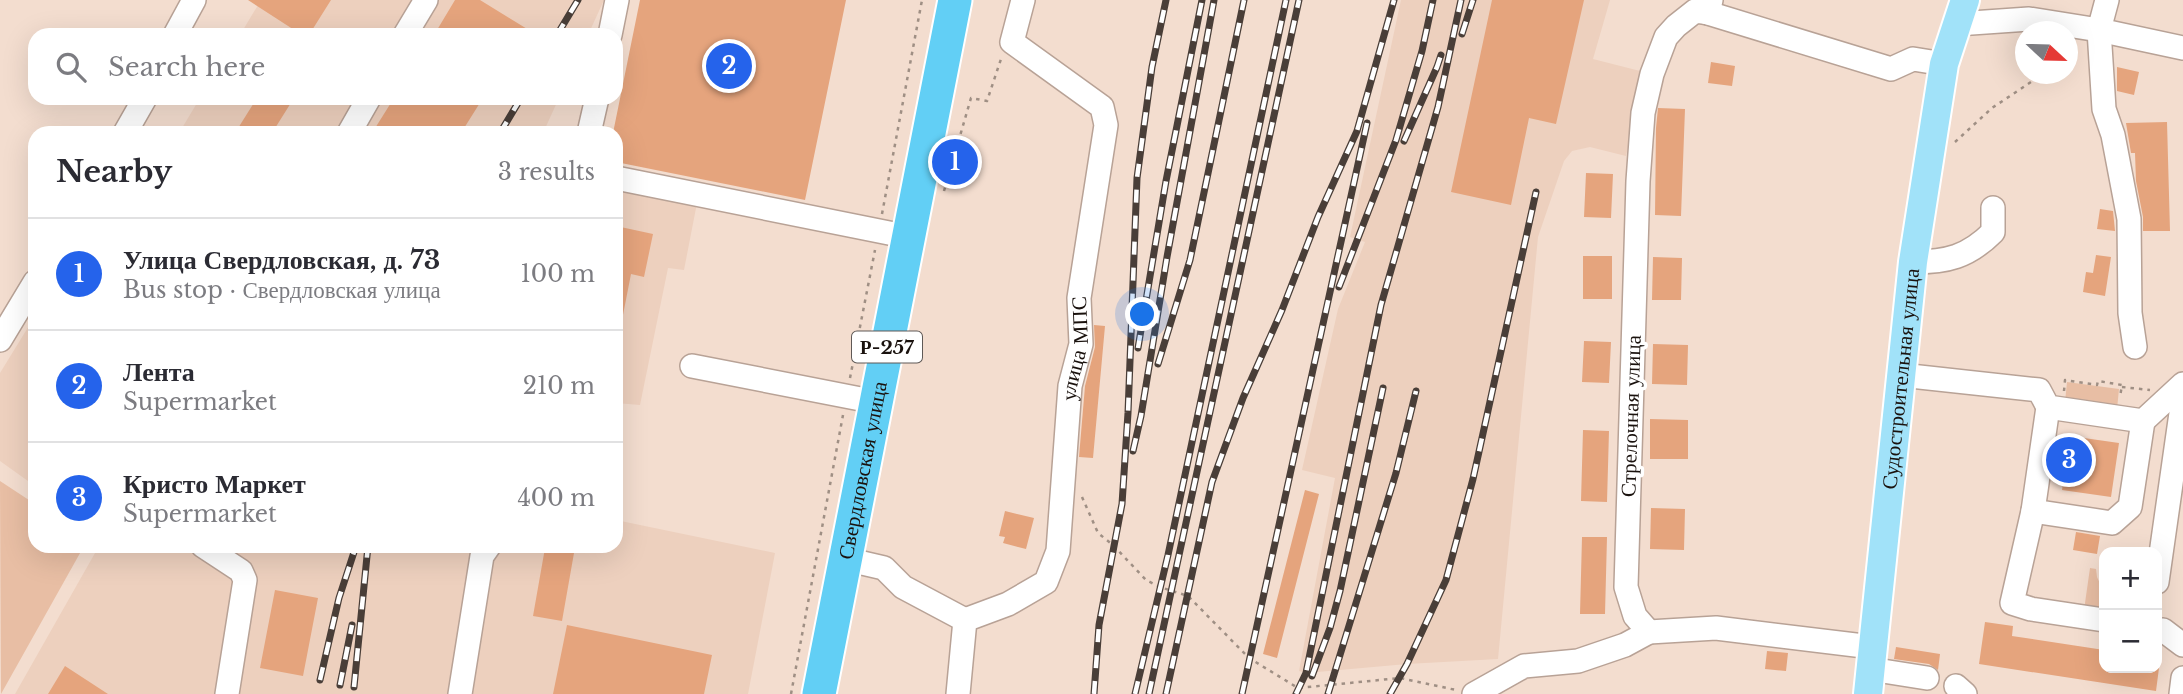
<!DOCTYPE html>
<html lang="en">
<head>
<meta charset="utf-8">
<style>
  body { margin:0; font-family:"Libre Baskerville",serif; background:#f7f7f7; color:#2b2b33 }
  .controls { position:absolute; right:21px; bottom:21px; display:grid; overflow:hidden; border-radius:14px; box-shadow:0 7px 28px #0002 }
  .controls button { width:63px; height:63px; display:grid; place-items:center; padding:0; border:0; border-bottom:2px solid #e1e1e2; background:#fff; color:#2b2b33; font:35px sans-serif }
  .compass { position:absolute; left:2015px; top:21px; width:63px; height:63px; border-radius:50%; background:#fff; box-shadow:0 7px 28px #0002; rotate:112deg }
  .you { position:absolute; left:1143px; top:315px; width:24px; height:24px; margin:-18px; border:5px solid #fff; border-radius:50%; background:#1a73e8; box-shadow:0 0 0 10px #1a73e833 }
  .badge { display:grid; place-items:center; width:46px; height:46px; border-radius:50%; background:#2563eb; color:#fff; font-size:23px; font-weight:700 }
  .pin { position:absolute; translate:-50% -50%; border:4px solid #fff; box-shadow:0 2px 7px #0006 }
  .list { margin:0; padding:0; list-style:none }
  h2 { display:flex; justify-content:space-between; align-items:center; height:91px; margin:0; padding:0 28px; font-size:30px }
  h2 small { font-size:23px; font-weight:400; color:#7c7c81 }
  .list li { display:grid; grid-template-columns:46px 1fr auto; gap:21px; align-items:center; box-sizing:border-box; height:112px; padding:0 28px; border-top:2px solid #e1e1e2 }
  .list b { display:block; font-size:26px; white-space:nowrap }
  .list p { margin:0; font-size:23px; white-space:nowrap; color:#7c7c81 }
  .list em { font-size:23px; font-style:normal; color:#7c7c81 }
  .icon { flex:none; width:38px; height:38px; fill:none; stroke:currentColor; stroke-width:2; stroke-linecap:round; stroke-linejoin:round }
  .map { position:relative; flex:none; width:2183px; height:694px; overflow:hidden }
  .search { position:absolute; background:#fff; box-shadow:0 7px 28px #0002; left:28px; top:28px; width:595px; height:77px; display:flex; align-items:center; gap:18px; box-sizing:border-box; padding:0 24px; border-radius:21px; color:#7c7c81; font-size:26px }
  .panel { position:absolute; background:#fff; box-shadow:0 7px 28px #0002; left:28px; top:126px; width:595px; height:427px; border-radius:21px }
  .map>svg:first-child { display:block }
  .built { fill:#edd0be }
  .green { fill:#e8bea4 }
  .building { fill:#e5a47d }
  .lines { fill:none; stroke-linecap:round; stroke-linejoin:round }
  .minor-casing { stroke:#b8a296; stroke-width:26 }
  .major-casing { stroke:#fff; stroke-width:32 }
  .highway-casing { stroke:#fff; stroke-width:37 }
  .path { stroke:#9f8f84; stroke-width:2.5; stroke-dasharray:3.5 5; stroke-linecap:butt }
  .minor { stroke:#fff; stroke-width:23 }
  .major { stroke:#a1e2f9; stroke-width:28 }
  .highway { stroke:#62cff5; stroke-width:33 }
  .rail-casing { stroke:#493e38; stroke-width:7 }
  .rail { stroke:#fff; stroke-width:4.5; stroke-dasharray:13; stroke-linecap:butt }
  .labels { text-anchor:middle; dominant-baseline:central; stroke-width:7; stroke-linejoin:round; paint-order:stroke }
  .shield { fill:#fff; stroke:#5f5956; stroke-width:2 }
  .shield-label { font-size:19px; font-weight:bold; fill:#1a120e }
  .street-label { font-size:21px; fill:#1a120e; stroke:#fff }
</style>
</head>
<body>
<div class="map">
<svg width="2183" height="694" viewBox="0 0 2183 694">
  <rect width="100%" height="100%" fill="#f3ddcf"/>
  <path class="built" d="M 261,0 L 604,0 L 588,35 L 240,35 Z
    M 1401,0 L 1610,0 L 1593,59 L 1644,72 L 1626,156 L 1590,147 L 1572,151 L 1564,161 L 1538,237 L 1498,659 L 1407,664 L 1306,673 L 1299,671 L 1335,478 L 1302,470 L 1338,309 L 1365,242 L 1350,237 Z
    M 200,98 L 559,98 L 543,133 L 179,133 Z
    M 616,187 L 697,203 L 684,270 L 668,268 L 640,405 L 616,403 Z
    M 35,316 L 35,486 L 0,461 L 0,373 Z
    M 616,520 L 775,553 L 748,694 L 15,694 L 99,546 L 616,546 Z"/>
  <path class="green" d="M 2067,382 L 2119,389 L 2117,409 L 2065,402 Z
    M 0,481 L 35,504 L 35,546 L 84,546 L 1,694 Z
    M 2090,568 L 2096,569 L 2097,577 L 2104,592 L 2104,613 L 2084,610 Z"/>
  <path class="building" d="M 248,0 L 331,0 L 309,35 L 302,35 Z
    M 455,0 L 480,0 L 537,35 L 434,35 Z
    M 640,0 L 846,0 L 805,200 L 616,162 L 616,133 L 613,133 Z
    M 1492,0 L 1584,0 L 1556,124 L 1529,118 L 1511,205 L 1451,192 Z
    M 1711,62 L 1735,66 L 1732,86 L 1708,83 Z
    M 2117,67 L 2139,72 L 2134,95 L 2117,91 Z
    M 257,98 L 294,98 L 272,133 L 235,133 Z
    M 394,98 L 483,98 L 461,133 L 372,133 Z
    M 1658,108 L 1685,109 L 1681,216 L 1655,215 L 1656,128 Z
    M 2167,122 L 2170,231 L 2143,231 L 2143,217 L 2136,181 L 2135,153 L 2131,153 L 2126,123 Z
    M 1586,173 L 1613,174 L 1611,218 L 1584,217 Z
    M 2100,209 L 2113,211 L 2115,231 L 2097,229 Z
    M 616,226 L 653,234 L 644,277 L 631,274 L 622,320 L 616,320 Z
    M 2096,255 L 2111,257 L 2105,296 L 2083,292 L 2086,272 L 2093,273 Z
    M 1583,256 L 1612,256 L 1612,299 L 1583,299 Z
    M 1653,257 L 1682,258 L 1681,300 L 1652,300 Z
    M 1094,325 L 1105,326 L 1093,458 L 1079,457 L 1085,386 L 1095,347 Z
    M 1584,341 L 1611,342 L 1609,383 L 1582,382 Z
    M 1653,344 L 1688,345 L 1687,385 L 1652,384 Z
    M 1650,419 L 1688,420 L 1688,459 L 1650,459 Z
    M 1583,430 L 1609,431 L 1607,502 L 1581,501 Z
    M 2070,436 L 2119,443 L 2111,497 L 2062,490 Z
    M 1305,490 L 1319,494 L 1277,658 L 1263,654 Z
    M 1651,508 L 1685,509 L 1684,550 L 1650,549 Z
    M 1005,511 L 1034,518 L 1026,549 L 1003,543 L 1005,537 L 999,536 Z
    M 2076,532 L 2100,536 L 2097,554 L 2073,550 Z
    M 1582,537 L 1607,537 L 1605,614 L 1580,614 Z
    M 545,548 L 574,553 L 562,621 L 533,616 Z
    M 275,590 L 318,598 L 303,676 L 260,668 Z
    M 1985,622 L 2013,626 L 2012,636 L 2104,650 L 2104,668 L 2159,668 L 2156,691 L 1979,664 Z
    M 567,625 L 712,655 L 704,694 L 553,694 Z
    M 1896,647 L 1940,654 L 1938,670 L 1929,664 L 1894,659 Z
    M 1767,651 L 1788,653 L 1786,671 L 1765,669 Z
    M 65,666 L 108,694 L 48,694 Z"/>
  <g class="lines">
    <g class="minor-casing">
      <g id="minor">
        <path d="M 1711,0 L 1708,13 L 1695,11 L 1676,26 L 1666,37 L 1652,74 L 1643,113 L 1638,181 L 1626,587 L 1635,616 L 1649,632 L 1716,628 L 1872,647"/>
        <path d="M 2107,0 L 2099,30 L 2104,109 L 2113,135 L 2129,219 L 2130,313 L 2135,347"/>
        <path d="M 1708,13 L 1891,69 L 1913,59 L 1944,64"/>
        <path d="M 1957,24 L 2029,19 L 2099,30 L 2183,48"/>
        <path d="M 175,35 L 194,0"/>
        <path d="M 405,35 L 426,0"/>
        <path d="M 610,35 L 617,0"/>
        <path d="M 125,133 L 145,98"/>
        <path d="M 349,133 L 369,98"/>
        <path d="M 589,133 L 597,98"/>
        <path d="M 616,178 L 909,237"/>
        <path d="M 1913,262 C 1947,262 1968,257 1993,232 L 1993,208"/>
        <path d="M 0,340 L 35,282"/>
        <path d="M 692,366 L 876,402"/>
        <path d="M 1901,375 L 2039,390 L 2048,407 L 2143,421 L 2183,384"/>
        <path d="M 2048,407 L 2033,511 L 2112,523 L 2130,507 L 2143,421"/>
        <path d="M 2033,511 L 2012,603 L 2031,609 L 2104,620"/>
        <path d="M 203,546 L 241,571 L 245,580 L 227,694"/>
        <path d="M 845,559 L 884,568 L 903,587 L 965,620"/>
        <path d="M 2157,582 L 2183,399"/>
        <path d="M 2163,630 L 2183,645"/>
        <path d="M 1870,669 L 1927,678"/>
        <path d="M 1956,686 L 1965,694"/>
        <path d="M 460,694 L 482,556 L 489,546"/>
        <path id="s1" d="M 958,694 L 965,620 L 1008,604 L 1046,582 L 1058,551 L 1070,386 L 1081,344 L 1079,298 L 1106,125 L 1102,107 L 1012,42 L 1023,0"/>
        <path d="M 1474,694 L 1524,666 L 1578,661 L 1625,645 L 1649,632"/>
        <path d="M 2181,694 L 2183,678"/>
      </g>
    </g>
    <g class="major-casing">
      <g id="major">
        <path id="s2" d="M 1868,694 L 1913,262 L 1944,64 L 1965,0"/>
      </g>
    </g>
    <g class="highway-casing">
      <g id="highway">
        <path id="s3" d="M 819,694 L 955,0"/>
      </g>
    </g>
    <path class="path" d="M 1955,142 L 1992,108 L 2043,74
      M 944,191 L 971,98 L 987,101 L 1002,56
      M 882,214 L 922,0
      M 850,378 L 875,250
      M 2122,387 L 2150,390
      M 2064,391 L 2065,380 L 2097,385 L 2098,381 L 2122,385 L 2120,397
      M 1082,497 L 1098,533 L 1113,545 L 1146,580 L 1160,587 L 1188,596 L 1249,658 L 1298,688 L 1400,678 L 1456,690
      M 791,694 L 843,415"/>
    <use href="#minor" class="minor"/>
    <use href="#major" class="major"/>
    <use href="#highway" class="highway"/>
    <g class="rail-casing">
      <path id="rail" d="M 1462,34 L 1473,0
        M 557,35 L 578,0
        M 500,133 L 521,98
        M 1404,141 L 1437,67 L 1441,55
        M 1339,287 L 1396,140 L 1422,51 L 1433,0
        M 1138,348 L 1166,181 L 1202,0
        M 1158,364 L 1190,260 L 1244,0
        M 1133,451 L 1141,416 L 1167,257 L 1214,0
        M 1312,676 L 1330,628 L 1340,591 L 1383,388
        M 320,680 L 339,598 L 356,546
        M 340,685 L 352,625
        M 354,687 L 368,546
        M 1094,694 L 1099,625 L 1122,504 L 1128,413 L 1137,178 L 1152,67 L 1166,0
        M 1135,694 L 1168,555 L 1286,0
        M 1149,694 L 1299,0
        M 1166,694 L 1212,482 L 1243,398 L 1282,310 L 1318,217 L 1357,131 L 1394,0
        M 1242,694 L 1367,123
        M 1296,694 L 1306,673 L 1381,305 L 1438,107 L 1461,0
        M 1328,694 L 1396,473 L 1416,391
        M 1390,694 L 1407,664 L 1446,580 L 1473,479 L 1536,192"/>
    </g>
    <use href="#rail" class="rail"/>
  </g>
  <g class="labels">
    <rect class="shield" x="852" y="331.5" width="70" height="31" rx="5"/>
    <g class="shield-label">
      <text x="887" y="347">Р-257</text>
    </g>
    <g class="street-label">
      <text stroke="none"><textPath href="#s1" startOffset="401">улица МПС</textPath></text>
      <text stroke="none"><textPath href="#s2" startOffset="317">Судостроительная улица</textPath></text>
      <text transform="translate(1631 416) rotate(-88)">Стрелочная улица</text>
      <text stroke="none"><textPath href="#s3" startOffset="228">Свердловская улица</textPath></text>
    </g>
  </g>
</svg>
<div class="controls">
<button>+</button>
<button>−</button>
</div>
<svg class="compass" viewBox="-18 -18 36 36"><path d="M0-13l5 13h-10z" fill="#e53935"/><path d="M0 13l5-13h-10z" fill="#7c7c81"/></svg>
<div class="you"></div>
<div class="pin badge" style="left:955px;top:162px">1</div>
<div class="pin badge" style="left:729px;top:66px">2</div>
<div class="pin badge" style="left:2069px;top:460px">3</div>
<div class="search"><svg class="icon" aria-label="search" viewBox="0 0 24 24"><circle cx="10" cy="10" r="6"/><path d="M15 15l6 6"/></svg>Search here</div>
<section class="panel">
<h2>Nearby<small>3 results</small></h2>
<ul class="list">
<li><span class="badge">1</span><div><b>Улица Свердловская, д. 73</b><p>Bus stop · Свердловская улица</p></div><em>100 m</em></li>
<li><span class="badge">2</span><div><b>Лента</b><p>Supermarket</p></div><em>210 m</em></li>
<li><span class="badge">3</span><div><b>Кристо Маркет</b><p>Supermarket</p></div><em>400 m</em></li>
</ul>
</section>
</div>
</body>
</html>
